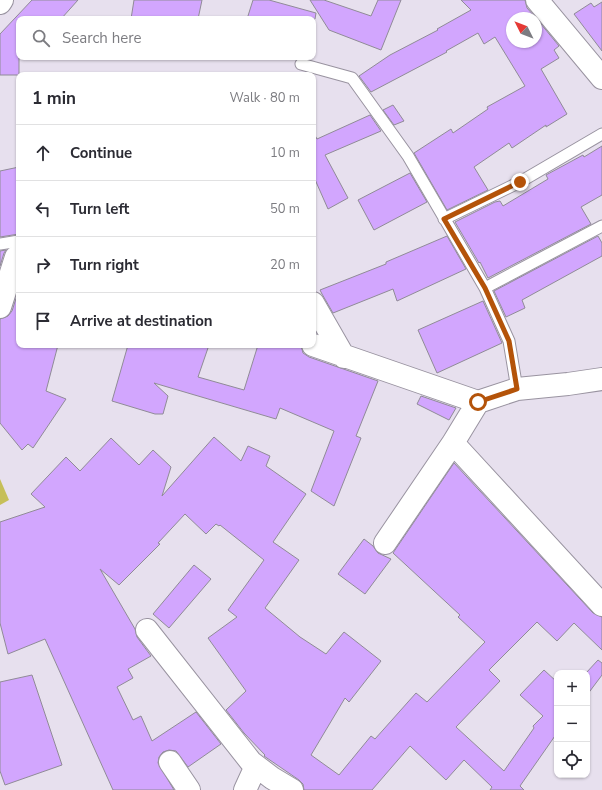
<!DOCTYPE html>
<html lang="en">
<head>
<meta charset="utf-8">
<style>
  body { margin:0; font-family:"Nunito Sans",sans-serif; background:#f2f2f3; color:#2b2b33 }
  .controls { position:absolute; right:12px; bottom:12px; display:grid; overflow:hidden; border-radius:8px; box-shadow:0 1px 3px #0004 }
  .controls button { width:36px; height:36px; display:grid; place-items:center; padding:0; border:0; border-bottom:1px solid #e1e1e2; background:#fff; color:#2b2b33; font:20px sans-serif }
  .compass { position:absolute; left:506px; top:12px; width:36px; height:36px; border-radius:50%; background:#fff; box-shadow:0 1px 3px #0004; rotate:312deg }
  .stop { position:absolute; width:12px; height:12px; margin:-9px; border:3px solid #b45309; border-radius:50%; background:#fff }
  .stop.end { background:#b45309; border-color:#fff; box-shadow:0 1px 4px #0008 }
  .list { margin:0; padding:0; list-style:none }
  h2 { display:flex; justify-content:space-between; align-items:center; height:52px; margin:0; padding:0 16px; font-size:17px }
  h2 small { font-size:13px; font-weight:400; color:#7c7c81 }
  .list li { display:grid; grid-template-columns:26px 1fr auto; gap:12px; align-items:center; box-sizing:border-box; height:56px; padding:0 16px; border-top:1px solid #e1e1e2 }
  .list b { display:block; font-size:15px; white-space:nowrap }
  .list em { font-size:13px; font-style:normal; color:#7c7c81 }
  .icon { flex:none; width:22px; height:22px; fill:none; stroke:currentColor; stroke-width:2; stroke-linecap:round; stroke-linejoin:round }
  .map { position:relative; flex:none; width:602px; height:790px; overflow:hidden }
  .search { position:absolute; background:#fff; box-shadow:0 1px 3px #0004; left:16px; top:16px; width:300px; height:44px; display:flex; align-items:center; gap:10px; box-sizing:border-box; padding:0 14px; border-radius:8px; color:#7c7c81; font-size:15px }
  .panel { position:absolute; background:#fff; box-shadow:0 1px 3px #0004; left:16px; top:72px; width:300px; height:276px; border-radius:8px }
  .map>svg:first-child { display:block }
  .green { fill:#c6bf59 }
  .building { fill:#d2a6fe; stroke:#908b97 }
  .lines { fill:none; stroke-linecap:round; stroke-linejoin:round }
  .lane-casing { stroke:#9993a0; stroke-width:13 }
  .street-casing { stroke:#9993a0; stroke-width:24 }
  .lane { stroke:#fff; stroke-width:11 }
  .street { stroke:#fff; stroke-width:22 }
  .route { stroke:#b45309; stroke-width:5 }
</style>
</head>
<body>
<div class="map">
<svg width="602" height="790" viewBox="0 0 602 790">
  <rect width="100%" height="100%" fill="#e7e0ee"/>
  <path class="green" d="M 0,479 L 9,500 L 0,505 Z"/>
  <path class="building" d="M 32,0 L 78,0 L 61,19 L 19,19 L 19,75 L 0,75 L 0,34 Z
    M 134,0 L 202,0 L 198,19 L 131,19 Z
    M 253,0 L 269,0 L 316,13 L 315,19 L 247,19 Z
    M 310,0 L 324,0 L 371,16 L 378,0 L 401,0 L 381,50 L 329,30 Z
    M 461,0 L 525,0 L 527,8 L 536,18 L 512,18 L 512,42 L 536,42 L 536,18 L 559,46 L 554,50 L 559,58 L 541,69 L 567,114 L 546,127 L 546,125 L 512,148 L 509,143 L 474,167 L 488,190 L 447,210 L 414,153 L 451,129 L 453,133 L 488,109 L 487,107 L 525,86 L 495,37 L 484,44 L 478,33 L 446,51 L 447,52 L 371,92 L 359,76 L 390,55 L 438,30 L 437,29 L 471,10 Z
    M 602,2 L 602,51 L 574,14 L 591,3 L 594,7 Z
    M 393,105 L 404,121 L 394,125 L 383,110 Z
    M 370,115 L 381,131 L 325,155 L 348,198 L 328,209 L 313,175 L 313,132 L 317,139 Z
    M 602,146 L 602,195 L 581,207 L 591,224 L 488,278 L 480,262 L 479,263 L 455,222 L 495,202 L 500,201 L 503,206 L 548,179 L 546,175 L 583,155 L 584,157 Z
    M 19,167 L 19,234 L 0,237 L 0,171 Z
    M 410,173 L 427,202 L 374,230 L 358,200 Z
    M 447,236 L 466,269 L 397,301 L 393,289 L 333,313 L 322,294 L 320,290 L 386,264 L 386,262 Z
    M 598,236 L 602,243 L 602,256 L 522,300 L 525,308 L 506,317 L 494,291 Z
    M 6,250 L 4,253 L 0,266 L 0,251 Z
    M 19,289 L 19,345 L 58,345 L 46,391 L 66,399 L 33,448 L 28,444 L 22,450 L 0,423 L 0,319 L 8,316 L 12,311 Z
    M 483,301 L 502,343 L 437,373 L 418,330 Z
    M 128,345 L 209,345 L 198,377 L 244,390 L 258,345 L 301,345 L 303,353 L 309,357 L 378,381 L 356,436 L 361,438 L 334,506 L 311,491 L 334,431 L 280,408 L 276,419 L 154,383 L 168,396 L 163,414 L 155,414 L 112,401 Z
    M 421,396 L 456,408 L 449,420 L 417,404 Z
    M 214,437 L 241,461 L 248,446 L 270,456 L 266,466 L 306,494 L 273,542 L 299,560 L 265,608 L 300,637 L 326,654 L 344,632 L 381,661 L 349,702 L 345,698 L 311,755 L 339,775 L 371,736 L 375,739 L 416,693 L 427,702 L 485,642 L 458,617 L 460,615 L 393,553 L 454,463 L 593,613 L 602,617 L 602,650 L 574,623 L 557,641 L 537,622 L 489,670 L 500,681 L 456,727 L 504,771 L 534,728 L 533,726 L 543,716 L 520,695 L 544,670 L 557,682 L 557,733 L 520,786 L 524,790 L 490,790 L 492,787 L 464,760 L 446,780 L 410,746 L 372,790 L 304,790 L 303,784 L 299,780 L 264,756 L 265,755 L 244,733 L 226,710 L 246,691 L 208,638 L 237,617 L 228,610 L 264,560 L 220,525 L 219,526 L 216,524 L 206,534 L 185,514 L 158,543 L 160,544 L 119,585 L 100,569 L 135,629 L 137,637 L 151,656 L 128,669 L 133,678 L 117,687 L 133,720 L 141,716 L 152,741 L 196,712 L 221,744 L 188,767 L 176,751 L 169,750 L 163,752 L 159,757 L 158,763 L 174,790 L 113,790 L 45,639 L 8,654 L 0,623 L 0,522 L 45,507 L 31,494 L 66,457 L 80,471 L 111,438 L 139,465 L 153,450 L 171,467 L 162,496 Z
    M 364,539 L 373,546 L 378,553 L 391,559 L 365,594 L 338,574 Z
    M 194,565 L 211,579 L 169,628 L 153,614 Z
    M 598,660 L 602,663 L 602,675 L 587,695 L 586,673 Z
    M 32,675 L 62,765 L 5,785 L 0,771 L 0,682 Z"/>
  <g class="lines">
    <g class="lane-casing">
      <path id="lane" d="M 301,64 L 352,78 L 408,156 L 485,288 L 509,341 L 517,389
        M 444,219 L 520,182 L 602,134
        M 0,244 L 19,241
        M 485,288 L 602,226"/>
    </g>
    <g class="street-casing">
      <path id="street" d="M 537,0 L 602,78
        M 0,3 L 2,0
        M 313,303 L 344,357
        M 0,307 L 16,257
        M 313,345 L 478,402 L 517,389 L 568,384 L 602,379
        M 453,443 L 602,605
        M 385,543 L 453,443 L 478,402
        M 147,630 L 251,762 L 272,778 L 292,790
        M 170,762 L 189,790
        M 245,790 L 256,766"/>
    </g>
    <use href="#lane" class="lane"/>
    <use href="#street" class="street"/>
  </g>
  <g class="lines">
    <path class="route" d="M 478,402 L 517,389 L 509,341 L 485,288 L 444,219 L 520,182"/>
  </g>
</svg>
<div class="controls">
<button>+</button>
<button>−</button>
<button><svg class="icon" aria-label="locate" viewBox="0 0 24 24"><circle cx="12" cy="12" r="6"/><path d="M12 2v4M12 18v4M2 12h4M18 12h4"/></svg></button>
</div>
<svg class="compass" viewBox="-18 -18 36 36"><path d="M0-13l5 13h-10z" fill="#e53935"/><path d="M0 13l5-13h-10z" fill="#7c7c81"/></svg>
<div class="stop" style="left:478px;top:402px"></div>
<div class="stop end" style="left:520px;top:182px"></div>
<div class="search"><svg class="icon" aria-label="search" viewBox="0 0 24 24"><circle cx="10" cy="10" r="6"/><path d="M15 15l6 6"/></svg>Search here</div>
<section class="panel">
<h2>1 min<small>Walk · 80 m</small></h2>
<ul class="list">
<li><svg class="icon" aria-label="ahead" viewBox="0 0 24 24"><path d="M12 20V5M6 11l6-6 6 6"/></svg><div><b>Continue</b></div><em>10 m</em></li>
<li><svg class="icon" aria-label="left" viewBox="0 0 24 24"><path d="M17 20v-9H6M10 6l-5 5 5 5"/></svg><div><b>Turn left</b></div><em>50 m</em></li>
<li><svg class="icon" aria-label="right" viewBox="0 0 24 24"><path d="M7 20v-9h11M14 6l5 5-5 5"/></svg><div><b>Turn right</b></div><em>20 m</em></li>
<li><svg class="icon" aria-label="arrive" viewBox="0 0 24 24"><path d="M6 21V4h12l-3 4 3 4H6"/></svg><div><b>Arrive at destination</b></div></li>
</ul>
</section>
</div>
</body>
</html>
